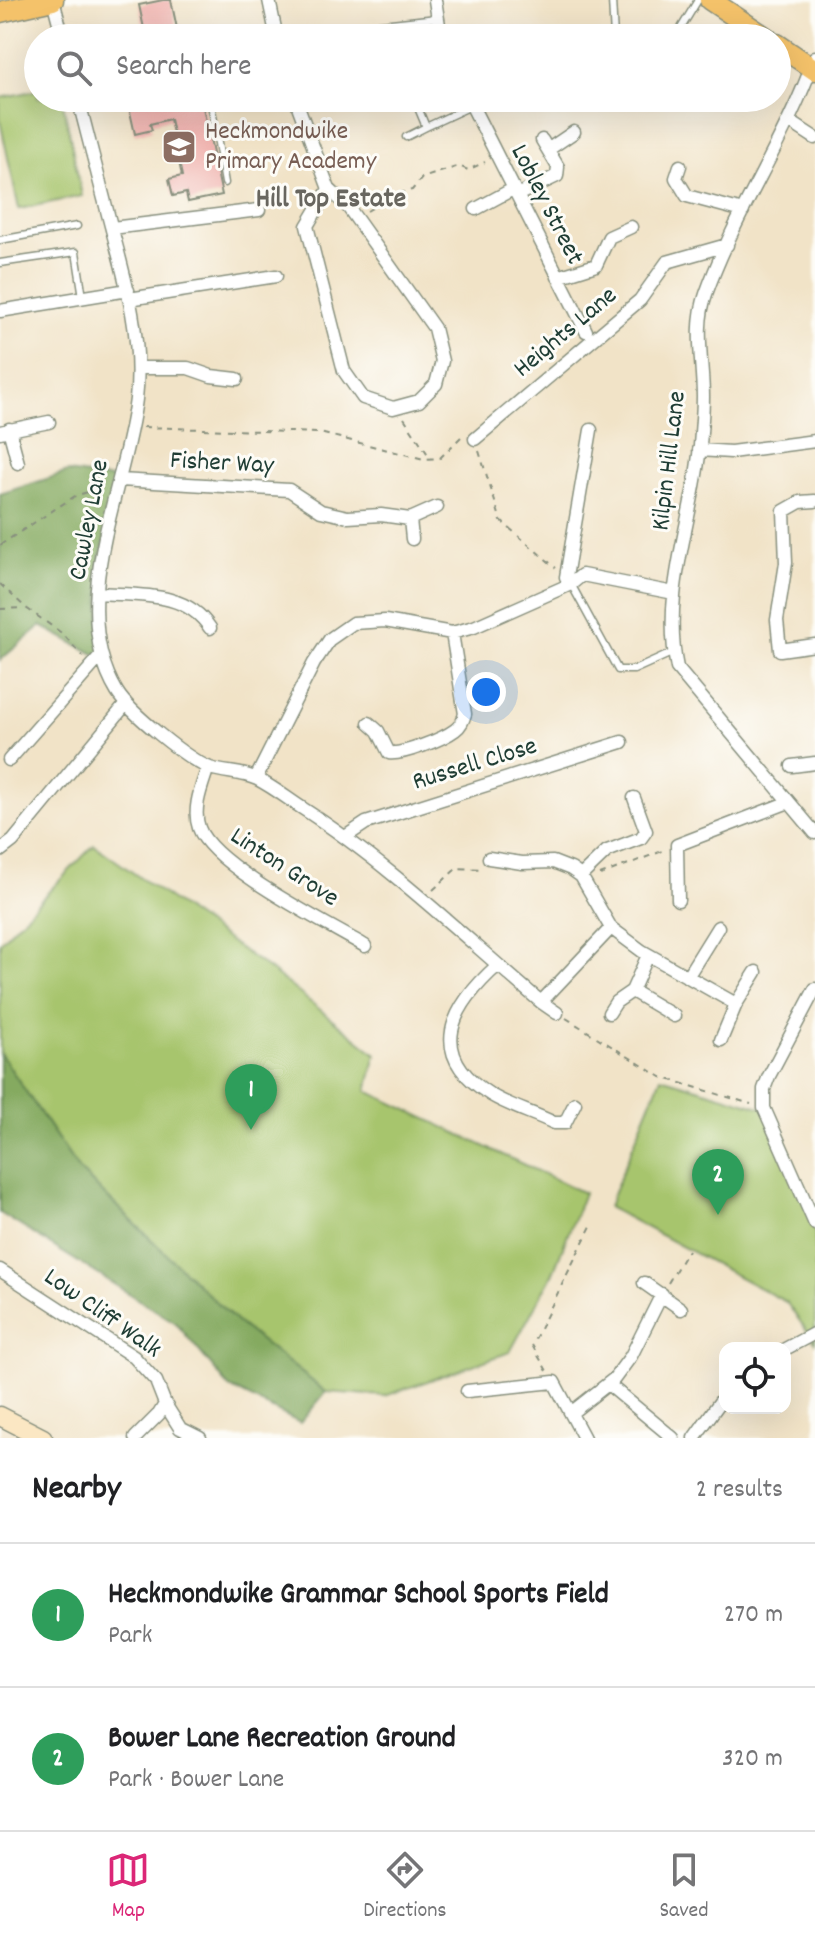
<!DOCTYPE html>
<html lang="en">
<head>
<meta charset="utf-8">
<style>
  body { margin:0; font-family:Dekko,sans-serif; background:#f2f2f2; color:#202124 }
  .controls { position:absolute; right:24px; bottom:24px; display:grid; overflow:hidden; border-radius:16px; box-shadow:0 8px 32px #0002 }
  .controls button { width:72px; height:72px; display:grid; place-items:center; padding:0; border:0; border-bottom:2px solid #e0e0e0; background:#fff; color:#202124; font:40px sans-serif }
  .you { position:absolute; left:486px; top:692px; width:28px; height:28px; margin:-20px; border:6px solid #fff; border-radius:50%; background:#1a73e8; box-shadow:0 0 0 12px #1a73e833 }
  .badge { display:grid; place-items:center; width:52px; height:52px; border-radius:50%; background:#db2777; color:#fff; font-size:26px; font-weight:700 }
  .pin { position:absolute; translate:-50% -66px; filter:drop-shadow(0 2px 4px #0008) }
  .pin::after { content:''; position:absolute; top:42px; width:28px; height:24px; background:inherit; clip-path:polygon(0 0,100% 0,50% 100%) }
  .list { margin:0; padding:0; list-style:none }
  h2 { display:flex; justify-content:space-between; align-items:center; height:104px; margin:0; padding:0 32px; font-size:34px }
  h2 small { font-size:26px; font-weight:400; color:#757577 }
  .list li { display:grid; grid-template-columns:52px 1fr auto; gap:24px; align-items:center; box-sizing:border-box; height:144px; padding:0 32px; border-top:2px solid #e0e0e0 }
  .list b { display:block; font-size:30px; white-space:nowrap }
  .list p { margin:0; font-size:26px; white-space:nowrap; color:#757577 }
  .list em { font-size:26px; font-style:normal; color:#757577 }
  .icon { flex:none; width:44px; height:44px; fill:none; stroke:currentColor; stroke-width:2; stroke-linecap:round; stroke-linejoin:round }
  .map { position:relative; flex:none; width:815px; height:1438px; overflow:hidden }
  .search { position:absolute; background:#fff; box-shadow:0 8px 32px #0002; left:24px; right:24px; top:24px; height:88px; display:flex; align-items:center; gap:20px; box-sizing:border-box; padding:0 28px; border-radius:44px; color:#757577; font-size:30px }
  .sheet { height:392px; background:#fff }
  nav { display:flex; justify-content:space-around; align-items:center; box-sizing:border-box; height:112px; border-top:2px solid #e0e0e0; background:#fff; font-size:22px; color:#757577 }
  nav a { display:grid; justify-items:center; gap:4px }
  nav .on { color:#db2777 }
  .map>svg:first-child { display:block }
  .green { fill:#a7c56d; stroke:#638150; stroke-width:2 }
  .forest { fill:#85aa60; stroke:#52744a; stroke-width:2 }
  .building { fill:#f0b2ae }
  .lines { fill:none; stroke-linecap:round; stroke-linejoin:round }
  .lane-casing { stroke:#88907e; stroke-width:9 }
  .street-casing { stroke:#88907e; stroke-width:15 }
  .secondary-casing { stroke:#88907e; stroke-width:21 }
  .primary-casing { stroke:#88907e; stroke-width:23 }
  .path { stroke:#88907e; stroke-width:2; stroke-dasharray:6 6; stroke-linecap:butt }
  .lane { stroke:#fff; stroke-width:6 }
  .street { stroke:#fff; stroke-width:12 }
  .secondary { stroke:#fbe7c3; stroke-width:18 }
  .primary { stroke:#f4c26a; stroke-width:20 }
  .labels { text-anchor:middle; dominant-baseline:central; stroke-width:6; stroke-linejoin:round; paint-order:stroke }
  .education-label { font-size:26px; fill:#785e54; stroke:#fdfcf7; text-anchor:start }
  .street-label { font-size:26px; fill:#1f3d34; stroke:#fdfcf7 }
  .neighbourhood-label { font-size:28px; font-weight:bold; fill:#68665f; stroke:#fdfcf7 }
</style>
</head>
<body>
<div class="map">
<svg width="815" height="1438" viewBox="0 0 815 1438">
  <rect width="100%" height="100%" fill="#fdfcf7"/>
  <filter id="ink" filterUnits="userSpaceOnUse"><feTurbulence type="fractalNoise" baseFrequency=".0125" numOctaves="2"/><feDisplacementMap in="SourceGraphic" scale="16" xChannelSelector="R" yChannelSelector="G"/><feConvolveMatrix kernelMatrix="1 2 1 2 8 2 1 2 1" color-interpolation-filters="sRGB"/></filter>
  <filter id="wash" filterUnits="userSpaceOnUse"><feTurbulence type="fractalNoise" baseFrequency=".006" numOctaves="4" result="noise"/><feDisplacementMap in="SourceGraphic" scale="32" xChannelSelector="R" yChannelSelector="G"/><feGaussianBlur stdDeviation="1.8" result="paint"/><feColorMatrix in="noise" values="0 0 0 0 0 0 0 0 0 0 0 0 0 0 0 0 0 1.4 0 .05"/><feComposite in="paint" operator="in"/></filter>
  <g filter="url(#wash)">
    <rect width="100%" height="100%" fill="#f1e3c7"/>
    <path class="green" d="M 38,90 L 38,98 L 62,98 L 82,196 L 19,209 L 0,121 L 0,98 Z
      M 94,845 L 270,970 L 376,1054 L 367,1091 L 584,1193 L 552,1275 L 510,1352 L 385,1396 L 326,1392 L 237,1322 L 78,1169 L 0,1053 L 0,942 Z
      M 661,1077 L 764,1108 L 815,1224 L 815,1342 L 786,1302 L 608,1207 Z"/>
    <path class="forest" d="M 68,472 L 120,480 L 101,556 L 100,657 L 41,626 L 0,660 L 0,494 Z
      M 0,1053 L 78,1169 L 237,1322 L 326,1392 L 300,1423 L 229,1387 L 176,1323 L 0,1213 Z"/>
    <g id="blocks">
      <path class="building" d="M 163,0 L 171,0 L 179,38 L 146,38 L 139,5 Z
        M 127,98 L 201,98 L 222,195 L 188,202 L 186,193 L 173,196 L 169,179 L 182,176 L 170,119 L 150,124 L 152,130 L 135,134 Z"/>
    </g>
  </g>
  <g filter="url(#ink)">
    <use href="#blocks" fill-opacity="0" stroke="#88907e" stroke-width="2"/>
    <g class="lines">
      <g class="lane-casing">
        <path id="lane" d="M 612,0 L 614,38
          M 354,27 L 437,18
          M 675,38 L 698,0
          M 210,98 L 225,183
          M 414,98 L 426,127 L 471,106
          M 406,137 L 426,127
          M 0,240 L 77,226
          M 0,263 L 76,252 L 83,297
          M 571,584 L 618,670 L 634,670 L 674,652"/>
      </g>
      <g class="street-casing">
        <path id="street" d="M 53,0 L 63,38
          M 269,0 L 277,38
          M 435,0 L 441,38
          M 815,57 C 786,140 735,212 706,294 C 694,327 703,363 703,397 C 703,413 701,430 700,446 C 693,520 661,592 677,668 L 815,833
          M 78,98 C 89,141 100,184 111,226 C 126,281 143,341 136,399 C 125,490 65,606 117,692 C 129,712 188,760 210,768 C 225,773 243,772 257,779 C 273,787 288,799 302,808 C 388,863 463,936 541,1002 L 557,1013
          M 295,98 L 329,189 L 348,207 L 434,328 L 442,361 L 436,384 L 419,401 L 393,408 L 363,398 L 344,371 L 307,226 L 329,189
          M 468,98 L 586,331
          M 789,121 L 815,138
          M 549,149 L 574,132
          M 680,166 L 676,178 L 687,196 L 743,211
          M 517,195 L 557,176 L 558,167 L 542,140
          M 476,209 L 513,189
          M 112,228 L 259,210
          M 558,277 L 596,265 L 609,237 L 631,227
          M 129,299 L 276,276
          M 0,311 L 128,290
          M 138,368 L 188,368 L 211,376 L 237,379
          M 9,429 L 18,463
          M 0,432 L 49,422
          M 475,439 L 640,300 L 667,262 L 727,245
          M 699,450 L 731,452 L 815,441
          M 120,480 L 289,490 L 321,511 L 348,517 L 381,515 L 410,519
          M 815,501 L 800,502 L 784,511 L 786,563 L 777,620 L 780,650 L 815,645
          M 412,539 L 410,519 L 437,507
          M 571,584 L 566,577 L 591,430
          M 97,593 C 137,596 186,590 210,628
          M 369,723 L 378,731 L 389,753 C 403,755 443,739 455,730 C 461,726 463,720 465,714 L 452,633
          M 9,760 L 100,657
          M 792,766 L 815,763
          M 208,767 C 202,786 192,808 199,828 C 212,866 328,924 365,946
          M 256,778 L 314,663 L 330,639 L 353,623 L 385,621 L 452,633 L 474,627 L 571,584 L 582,575 L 674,593
          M 345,837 L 366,823 L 622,742
          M 0,851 L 13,841 L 126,704
          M 489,858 L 522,863 L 553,862 L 571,869 L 581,876 L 611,928
          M 581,876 L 607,851 L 641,838 L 646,831 L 634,798
          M 678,900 L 677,845 L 789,802
          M 648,955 L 632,991 L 674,1016
          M 498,965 C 451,1007 425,1054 491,1095 C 511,1107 534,1113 554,1123 L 565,1123 L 575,1103
          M 687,977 L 718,927
          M 815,989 L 769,1076 L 764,1089 L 764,1108 L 815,1224
          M 541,1002 L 611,928 L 642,951 L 736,1004 L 721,1040
          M 736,1004 L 756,972
          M 609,1013 L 616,1002 L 632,991
          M 0,1270 L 134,1357 L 156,1381 L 165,1404 L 180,1428 L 200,1438
          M 644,1283 L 681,1309
          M 785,1349 L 815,1333
          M 608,1384 L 673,1438
          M 467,1391 L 554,1382 L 584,1438
          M 571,1413 L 614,1379 L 631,1356 L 662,1294
          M 135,1438 L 159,1414 L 165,1404
          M 694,1438 L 725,1395"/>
      </g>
      <g class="secondary-casing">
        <path id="secondary" d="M 0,1416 L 43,1438"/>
      </g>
      <g class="primary-casing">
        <path id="primary" d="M 710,0 L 767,38
          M 0,12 L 53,0
          M 777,44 L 815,70"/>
      </g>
      <path class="path" d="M 367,211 L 395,194 L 412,190 L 422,178 L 459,166 L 468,170 L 485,162
        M 404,418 L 431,459
        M 143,427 L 320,433 L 424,459 L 440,458 L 463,435
        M 479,451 L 501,521 L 556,568
        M 0,545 L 75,496 L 103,487
        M 0,584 L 26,608 L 63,634 L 83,657
        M 0,609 L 23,608
        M 600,875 L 665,850
        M 433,890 L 457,868 L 482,869
        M 566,1018 L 661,1077 L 751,1104
        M 668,1283 L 688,1250
        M 547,1371 L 532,1345 L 593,1222"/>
      <use href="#lane" class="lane"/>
      <use href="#street" class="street"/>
      <use href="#secondary" class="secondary"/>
      <use href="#primary" class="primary"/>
    </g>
  </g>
  <defs>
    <g id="school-square" transform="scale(1.8)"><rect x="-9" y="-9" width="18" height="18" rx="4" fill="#8d6e63" stroke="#fdfcf7"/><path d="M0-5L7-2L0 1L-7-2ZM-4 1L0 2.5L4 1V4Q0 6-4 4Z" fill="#fff"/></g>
  </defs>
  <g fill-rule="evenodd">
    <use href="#school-square" x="179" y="147"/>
  </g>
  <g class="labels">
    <g class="education-label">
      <text x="205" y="132">Heckmondwike<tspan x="205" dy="30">Primary Academy</tspan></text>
    </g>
    <g class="street-label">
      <text transform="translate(546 205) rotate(63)">Lobley Street</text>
      <text transform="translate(566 333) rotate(-40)">Heights Lane</text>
      <text transform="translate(670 461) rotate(-83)">Kilpin Hill Lane</text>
      <text transform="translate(222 464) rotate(3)">Fisher Way</text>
      <text transform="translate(90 520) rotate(-79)">Cawley Lane</text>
      <text transform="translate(475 765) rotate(-17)">Russell Close</text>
      <text transform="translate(284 868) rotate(33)">Linton Grove</text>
      <text transform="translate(102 1314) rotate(35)">Low Cliff Walk</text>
    </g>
    <g class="neighbourhood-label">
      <text x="331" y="201">Hill Top Estate</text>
    </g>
  </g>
</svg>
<div class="controls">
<button><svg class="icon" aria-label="locate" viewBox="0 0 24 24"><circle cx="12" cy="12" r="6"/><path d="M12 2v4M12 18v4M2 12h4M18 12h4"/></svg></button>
</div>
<div class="you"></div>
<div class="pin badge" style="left:251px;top:1130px;background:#2e9e5b">1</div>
<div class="pin badge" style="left:718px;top:1215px;background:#2e9e5b">2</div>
<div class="search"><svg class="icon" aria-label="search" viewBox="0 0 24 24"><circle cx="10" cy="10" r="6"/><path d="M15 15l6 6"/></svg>Search here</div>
</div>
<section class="sheet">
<h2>Nearby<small>2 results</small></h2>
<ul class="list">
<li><span class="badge" style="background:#2e9e5b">1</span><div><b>Heckmondwike Grammar School Sports Field</b><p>Park</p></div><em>270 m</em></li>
<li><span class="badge" style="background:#2e9e5b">2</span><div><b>Bower Lane Recreation Ground</b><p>Park · Bower Lane</p></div><em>320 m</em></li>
</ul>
</section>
<nav>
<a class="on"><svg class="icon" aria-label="map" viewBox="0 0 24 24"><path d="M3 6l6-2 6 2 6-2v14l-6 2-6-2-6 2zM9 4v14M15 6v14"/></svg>Map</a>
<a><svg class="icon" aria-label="directions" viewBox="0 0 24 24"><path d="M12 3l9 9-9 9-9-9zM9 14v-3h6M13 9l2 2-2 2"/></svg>Directions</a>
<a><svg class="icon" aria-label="saved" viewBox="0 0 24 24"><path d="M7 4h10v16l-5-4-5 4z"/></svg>Saved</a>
</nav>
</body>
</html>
